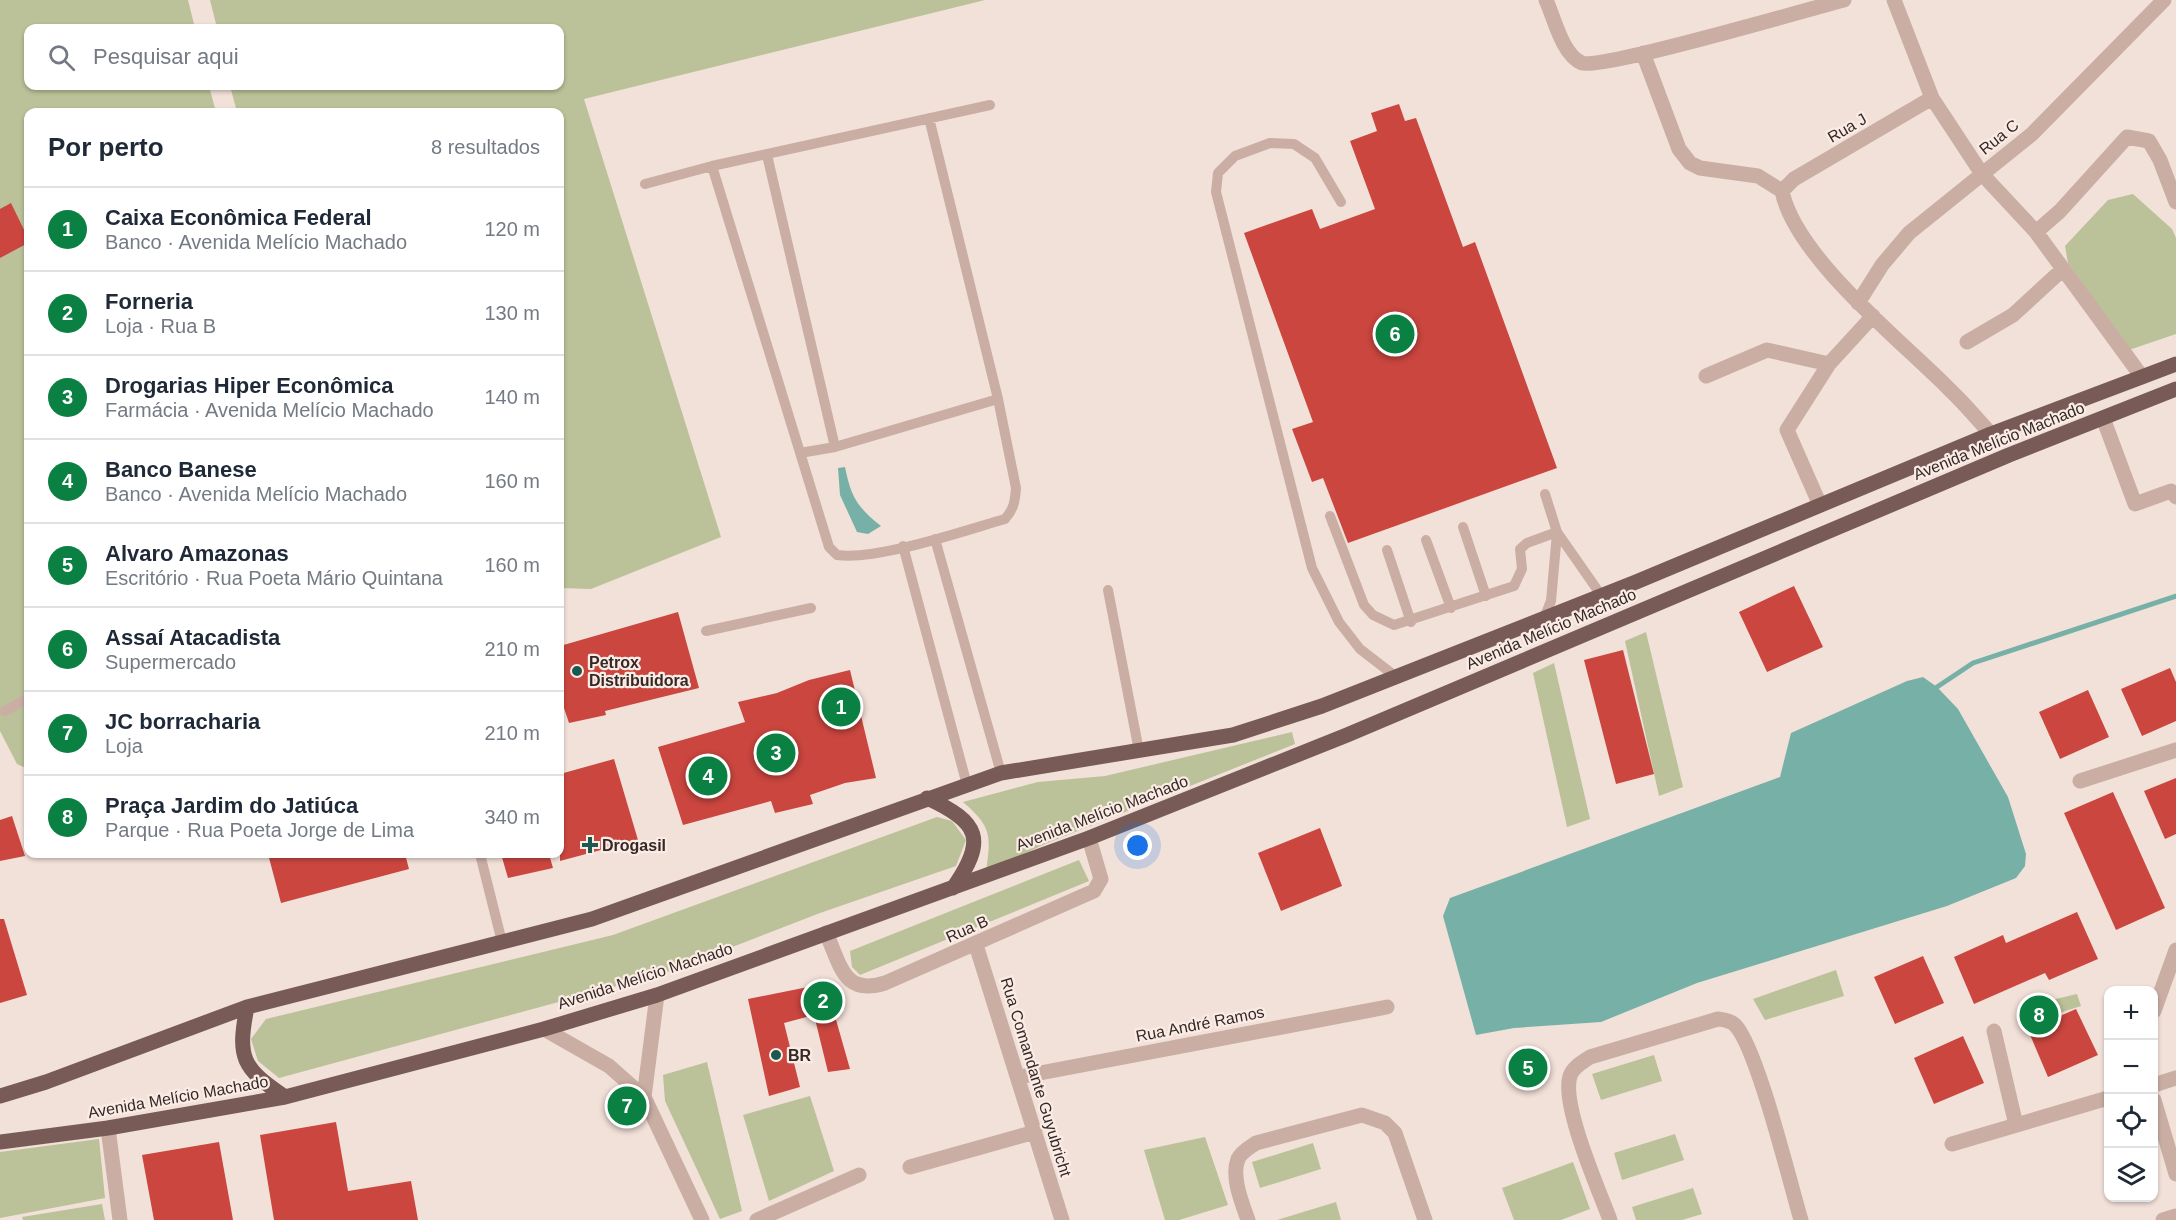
<!DOCTYPE html>
<html lang="pt">
<head>
<meta charset="utf-8">
<style>
  body { margin:0; font-family:Arial,sans-serif; background:#f2f2f3; color:#1f2937 }
  .controls { position:absolute; right:18px; bottom:18px; display:grid; overflow:hidden; border-radius:12px; box-shadow:0 2px 4px #0004 }
  .controls button { width:54px; height:54px; display:grid; place-items:center; padding:0; border:0; border-bottom:2px solid #e0e1e3; background:#fff; color:#1f2937; font:30px sans-serif }
  .you { position:absolute; left:1138px; top:846px; width:21px; height:21px; margin:-15px; border:4px solid #fff; border-radius:50%; background:#1a73e8; box-shadow:0 0 0 9px #1a73e833 }
  .badge { display:grid; place-items:center; width:39px; height:39px; border-radius:50%; background:#0b8043; color:#fff; font-size:20px; font-weight:700 }
  .pin { position:absolute; translate:-50% -50%; border:3px solid #fff; box-shadow:0 2px 6px #0006 }
  .list { margin:0; padding:0; list-style:none }
  h2 { display:flex; justify-content:space-between; align-items:center; height:78px; margin:0; padding:0 24px; font-size:26px }
  h2 small { font-size:20px; font-weight:400; color:#747a83 }
  .list li { display:grid; grid-template-columns:39px 1fr auto; gap:18px; align-items:center; box-sizing:border-box; height:84px; padding:0 24px; border-top:2px solid #e0e1e3 }
  .list b { display:block; font-size:22px; white-space:nowrap }
  .list p { margin:0; font-size:20px; white-space:nowrap; color:#747a83 }
  .list em { font-size:20px; font-style:normal; color:#747a83 }
  .icon { flex:none; width:33px; height:33px; fill:none; stroke:currentColor; stroke-width:2; stroke-linecap:round; stroke-linejoin:round }
  .map { position:relative; flex:none; width:2176px; height:1220px; overflow:hidden }
  .search { position:absolute; background:#fff; box-shadow:0 2px 4px #0004; left:24px; top:24px; width:540px; height:66px; display:flex; align-items:center; gap:15px; box-sizing:border-box; padding:0 21px; border-radius:12px; color:#747a83; font-size:22px }
  .panel { position:absolute; background:#fff; box-shadow:0 2px 4px #0004; left:24px; top:108px; width:540px; height:750px; border-radius:12px }
  .map>svg:first-child { display:block }
  .green { fill:#bbc198 }
  .water { fill:#77b0a7 }
  .lines { fill:none; stroke-linecap:round; stroke-linejoin:round }
  .stream { stroke:#77b0a7; stroke-width:5 }
  .building { fill:#ca463f }
  .service { stroke:#caaea4; stroke-width:10 }
  .minor { stroke:#caaea4; stroke-width:15 }
  .tertiary { stroke:#caaea4; stroke-width:15 }
  .primary { stroke:#785b57; stroke-width:15 }
  .poi-dot { fill:#1b5850; stroke:#faece5; stroke-width:2 }
  .labels { text-anchor:middle; dominant-baseline:central; stroke-width:4.5; stroke-linejoin:round; paint-order:stroke }
  .street-label { font-size:16px; fill:#352826; stroke:#faece5 }
  .poi-label { font-size:16px; font-weight:bold; fill:#352826; stroke:#faece5; text-anchor:start }
</style>
</head>
<body>
<div class="map">
<svg width="2176" height="1220" viewBox="0 0 2176 1220">
  <rect width="100%" height="100%" fill="#f2e1d9"/>
  <path class="green" d="M 0,0 L 188,0 L 195,28 L 28,28 L 28,86 L 209,86 L 216,112 L 28,112 L 28,769 L 17,764 L 0,731 Z
    M 210,0 L 985,0 L 584,99 L 721,537 L 591,589 L 560,588 L 560,112 L 237,112 L 230,86 L 560,86 L 560,28 L 217,28 Z
    M 2133,194 L 2172,229 L 2176,238 L 2176,334 L 2129,350 L 2068,263 L 2065,246 L 2108,200 Z
    M 1646,632 L 1683,787 L 1659,796 L 1625,641 Z
    M 1554,663 L 1590,819 L 1567,827 L 1533,673 Z
    M 1292,732 L 1295,744 L 1045,844 L 986,872 C 991,835 992,827 963,802 L 1038,782 L 1105,776 Z
    M 937,817 L 952,821 L 966,840 L 956,866 L 820,913 L 665,973 L 279,1078 L 258,1061 L 251,1039 L 266,1019 L 613,935 Z
    M 1079,860 L 1089,881 L 860,975 L 852,967 L 850,951 Z
    M 1836,970 L 1844,996 L 1765,1020 L 1753,999 Z
    M 2077,994 L 2081,1006 L 2028,1023 L 2021,1007 Z
    M 1654,1055 L 1662,1081 L 1601,1100 L 1592,1074 Z
    M 707,1062 L 742,1211 L 720,1219 L 665,1101 L 663,1075 Z
    M 810,1096 L 834,1171 L 769,1201 L 743,1115 Z
    M 1675,1134 L 1684,1160 L 1622,1180 L 1614,1153 Z
    M 1205,1137 L 1228,1205 L 1179,1220 L 1165,1220 L 1144,1150 Z
    M 99,1139 L 105,1198 L 0,1218 L 0,1152 Z
    M 1313,1143 L 1321,1169 L 1260,1188 L 1252,1162 Z
    M 1573,1162 L 1590,1209 L 1561,1220 L 1514,1220 L 1502,1188 Z
    M 1693,1188 L 1702,1214 L 1682,1220 L 1636,1220 L 1632,1207 Z
    M 1336,1202 L 1341,1220 L 1277,1220 Z
    M 102,1204 L 105,1220 L 23,1220 L 22,1217 Z"/>
  <path class="water" d="M 845,467 C 851,497 857,507 881,526 L 868,534 L 857,532 L 840,495 L 838,468 Z
    M 1923,677 L 1937,687 L 1958,709 L 2008,797 L 2026,854 L 2025,866 L 2016,878 L 1947,906 L 1697,983 L 1601,1022 L 1514,1028 L 1476,1035 L 1443,916 L 1450,898 L 1780,777 L 1791,733 L 1907,681 Z"/>
  <g class="lines">
    <path class="stream" d="M 1937,687 L 1973,663 L 2176,596"/>
  </g>
  <path class="building" d="M 1399,104 L 1405,121 L 1416,118 L 1463,247 L 1475,242 L 1557,468 L 1348,543 L 1323,478 L 1312,482 L 1292,429 L 1313,422 L 1244,233 L 1312,209 L 1320,229 L 1375,209 L 1350,141 L 1377,131 L 1371,113 Z
    M 11,203 L 28,238 L 28,243 L 0,258 L 0,209 Z
    M 1794,586 L 1823,647 L 1767,672 L 1739,612 Z
    M 678,612 L 699,688 L 605,711 L 606,715 L 569,723 L 560,696 L 560,646 Z
    M 1623,650 L 1654,774 L 1616,784 L 1584,660 Z
    M 2170,668 L 2176,682 L 2176,721 L 2142,736 L 2121,689 Z
    M 850,670 L 876,778 L 845,783 L 810,795 L 813,804 L 775,813 L 771,801 L 683,825 L 658,747 L 745,722 L 738,702 L 777,693 L 809,680 Z
    M 2088,690 L 2109,737 L 2060,759 L 2039,712 Z
    M 614,759 L 638,840 L 560,861 L 560,774 Z
    M 2176,778 L 2176,834 L 2165,839 L 2144,791 Z
    M 2113,792 L 2165,908 L 2116,930 L 2064,813 Z
    M 12,816 L 25,856 L 0,861 L 0,820 Z
    M 1320,828 L 1342,886 L 1281,911 L 1258,853 Z
    M 268,854 L 405,854 L 409,869 L 281,903 Z
    M 501,854 L 549,854 L 553,868 L 508,878 Z
    M 2077,912 L 2098,959 L 2049,980 L 2045,973 L 1974,1004 L 1954,957 L 2003,935 L 2006,943 Z
    M 0,919 L 4,919 L 27,995 L 0,1003 Z
    M 1923,956 L 1944,1003 L 1895,1024 L 1874,977 Z
    M 808,987 L 809,990 L 827,988 L 850,1069 L 828,1072 L 814,1015 L 784,1023 L 800,1087 L 769,1096 L 748,999 Z
    M 2076,1009 L 2098,1055 L 2048,1077 L 2028,1030 Z
    M 1963,1036 L 1984,1083 L 1934,1104 L 1914,1058 Z
    M 336,1122 L 348,1191 L 411,1181 L 418,1220 L 274,1220 L 260,1135 Z
    M 219,1142 L 233,1220 L 154,1220 L 142,1155 Z"/>
  <g class="lines">
    <path class="service" d="M 767,155 L 835,447
      M 712,166 L 829,547 L 837,555 C 876,561 963,531 1005,519 C 1014,509 1015,501 1016,488 L 998,399 L 929,118
      M 645,184 L 712,166 L 990,105
      M 1341,202 L 1315,158 L 1294,144 L 1270,143 L 1235,156 L 1218,173 L 1216,192 L 1312,568 L 1339,622 L 1360,649 L 1395,676
      M 800,453 L 835,447 L 998,399
      M 1545,494 L 1557,532 L 1601,595
      M 1330,516 L 1364,605 L 1373,615 L 1394,625 L 1514,586 L 1522,569 L 1520,549 L 1527,543 L 1557,532
      M 1463,527 L 1486,596
      M 935,539 L 1001,773
      M 1426,540 L 1451,608
      M 903,546 L 967,785
      M 1387,550 L 1411,622
      M 1108,590 L 1139,751
      M 1544,618 L 1551,601 L 1557,533
      M 706,631 L 811,608
      M 5,711 L 28,698
      M 480,854 L 502,942"/>
    <path class="minor" d="M 1546,0 C 1554,17 1562,55 1582,63 C 1601,70 1809,9 1844,0
      M 1894,0 L 1932,98 L 1982,174 L 2036,232
      M 1643,53 L 1679,149 L 1690,163 L 1700,168 L 1758,176 L 1782,191 C 1795,257 1903,342 1950,390 C 1965,404 1977,419 1991,434
      M 1782,191 L 1794,179 L 1932,98
      M 1858,303 L 1882,265 L 1909,233 L 2032,134 L 2164,0
      M 1967,342 L 2013,315 L 2062,270
      M 1706,376 L 1767,350 L 1829,364
      M 2142,377 L 2036,232 L 2060,211 L 2127,137 L 2149,141 L 2160,160 L 2176,202
      M 2103,418 L 2135,504 L 2171,491 L 2176,497
      M 1820,505 L 1787,430 L 1829,364 L 1873,316
      M 2080,781 L 2176,750
      M 826,933 C 841,965 843,996 885,983 L 1094,891 L 1101,879 L 1089,838
      M 976,945 L 1062,1220
      M 2154,1011 L 2176,950
      M 1994,1031 L 2016,1125
      M 1019,1077 L 1387,1007
      M 2154,1085 L 2176,1078
      M 2154,1100 L 2176,1174
      M 108,1128 L 120,1220
      M 1952,1144 L 2108,1098
      M 910,1167 L 1035,1132
      M 757,1220 L 859,1175
      M 1248,1220 C 1242,1203 1231,1177 1238,1159 C 1241,1152 1250,1147 1256,1143 L 1362,1115 L 1385,1123 L 1395,1133 L 1425,1220
      M 1610,1220 C 1599,1190 1561,1105 1570,1076 C 1573,1067 1583,1062 1590,1057 L 1718,1019 C 1724,1020 1730,1020 1735,1025 C 1757,1047 1790,1183 1801,1220
      M 2163,1220 L 2176,1216"/>
    <path class="tertiary" d="M 544,1029 L 609,1066 L 644,1097 L 702,1220
      M 644,1097 L 657,995"/>
    <path class="primary" d="M 927,798 C 980,822 987,840 953,888
      M 247,1007 C 237,1058 242,1068 285,1097
      M 0,1096 L 46,1082 L 247,1007 L 592,919 L 1001,773 L 1233,735 L 1322,706 L 1636,582 L 1991,434 L 2176,364
      M 0,1142 L 108,1128 L 285,1097 L 544,1029 L 657,995 L 1089,838 L 1347,735 L 2009,455 L 2176,389"/>
  </g>
  <g class="poi-dot">
    <circle cx="577" cy="671" r="6"/>
    <path d="M587 836h6v6h6v6h-6v6h-6v-6h-6v-6h6z"/>
    <circle cx="776" cy="1055" r="6"/>
  </g>
  <g class="labels">
    <g class="street-label">
      <text transform="translate(1847 128) rotate(-30)">Rua J</text>
      <text transform="translate(1999 137) rotate(-39)">Rua C</text>
      <text transform="translate(1999 441) rotate(-22)">Avenida Melício Machado</text>
      <text transform="translate(1551 629) rotate(-23)">Avenida Melício Machado</text>
      <text transform="translate(1102 813) rotate(-21)">Avenida Melício Machado</text>
      <text transform="translate(967 929) rotate(-24)">Rua B</text>
      <text transform="translate(645 976) rotate(-18)">Avenida Melício Machado</text>
      <text transform="translate(1200 1024) rotate(-11)">Rua André Ramos</text>
      <text transform="translate(1036 1077) rotate(73)">Rua Comandante Guyubricht</text>
      <text transform="translate(178 1097) rotate(-10)">Avenida Melício Machado</text>
    </g>
    <g class="poi-label">
      <text x="589" y="662">Petrox<tspan x="589" dy="18">Distribuidora</tspan></text>
      <text x="602" y="845">Drogasil</text>
      <text x="788" y="1055">BR</text>
    </g>
  </g>
</svg>
<div class="controls">
<button>+</button>
<button>−</button>
<button><svg class="icon" aria-label="locate" viewBox="0 0 24 24"><circle cx="12" cy="12" r="6"/><path d="M12 2v4M12 18v4M2 12h4M18 12h4"/></svg></button>
<button><svg class="icon" aria-label="layers" viewBox="0 0 24 24"><path d="M12 4l9 5-9 5-9-5zM3 14l9 5 9-5"/></svg></button>
</div>
<div class="you"></div>
<div class="pin badge" style="left:841px;top:707px">1</div>
<div class="pin badge" style="left:823px;top:1001px">2</div>
<div class="pin badge" style="left:776px;top:753px">3</div>
<div class="pin badge" style="left:708px;top:776px">4</div>
<div class="pin badge" style="left:1528px;top:1068px">5</div>
<div class="pin badge" style="left:1395px;top:334px">6</div>
<div class="pin badge" style="left:627px;top:1106px">7</div>
<div class="pin badge" style="left:2039px;top:1015px">8</div>
<div class="search"><svg class="icon" aria-label="search" viewBox="0 0 24 24"><circle cx="10" cy="10" r="6"/><path d="M15 15l6 6"/></svg>Pesquisar aqui</div>
<section class="panel">
<h2>Por perto<small>8 resultados</small></h2>
<ul class="list">
<li><span class="badge">1</span><div><b>Caixa Econômica Federal</b><p>Banco · Avenida Melício Machado</p></div><em>120 m</em></li>
<li><span class="badge">2</span><div><b>Forneria</b><p>Loja · Rua B</p></div><em>130 m</em></li>
<li><span class="badge">3</span><div><b>Drogarias Hiper Econômica</b><p>Farmácia · Avenida Melício Machado</p></div><em>140 m</em></li>
<li><span class="badge">4</span><div><b>Banco Banese</b><p>Banco · Avenida Melício Machado</p></div><em>160 m</em></li>
<li><span class="badge">5</span><div><b>Alvaro Amazonas</b><p>Escritório · Rua Poeta Mário Quintana</p></div><em>160 m</em></li>
<li><span class="badge">6</span><div><b>Assaí Atacadista</b><p>Supermercado</p></div><em>210 m</em></li>
<li><span class="badge">7</span><div><b>JC borracharia</b><p>Loja</p></div><em>210 m</em></li>
<li><span class="badge">8</span><div><b>Praça Jardim do Jatiúca</b><p>Parque · Rua Poeta Jorge de Lima</p></div><em>340 m</em></li>
</ul>
</section>
</div>
</body>
</html>
